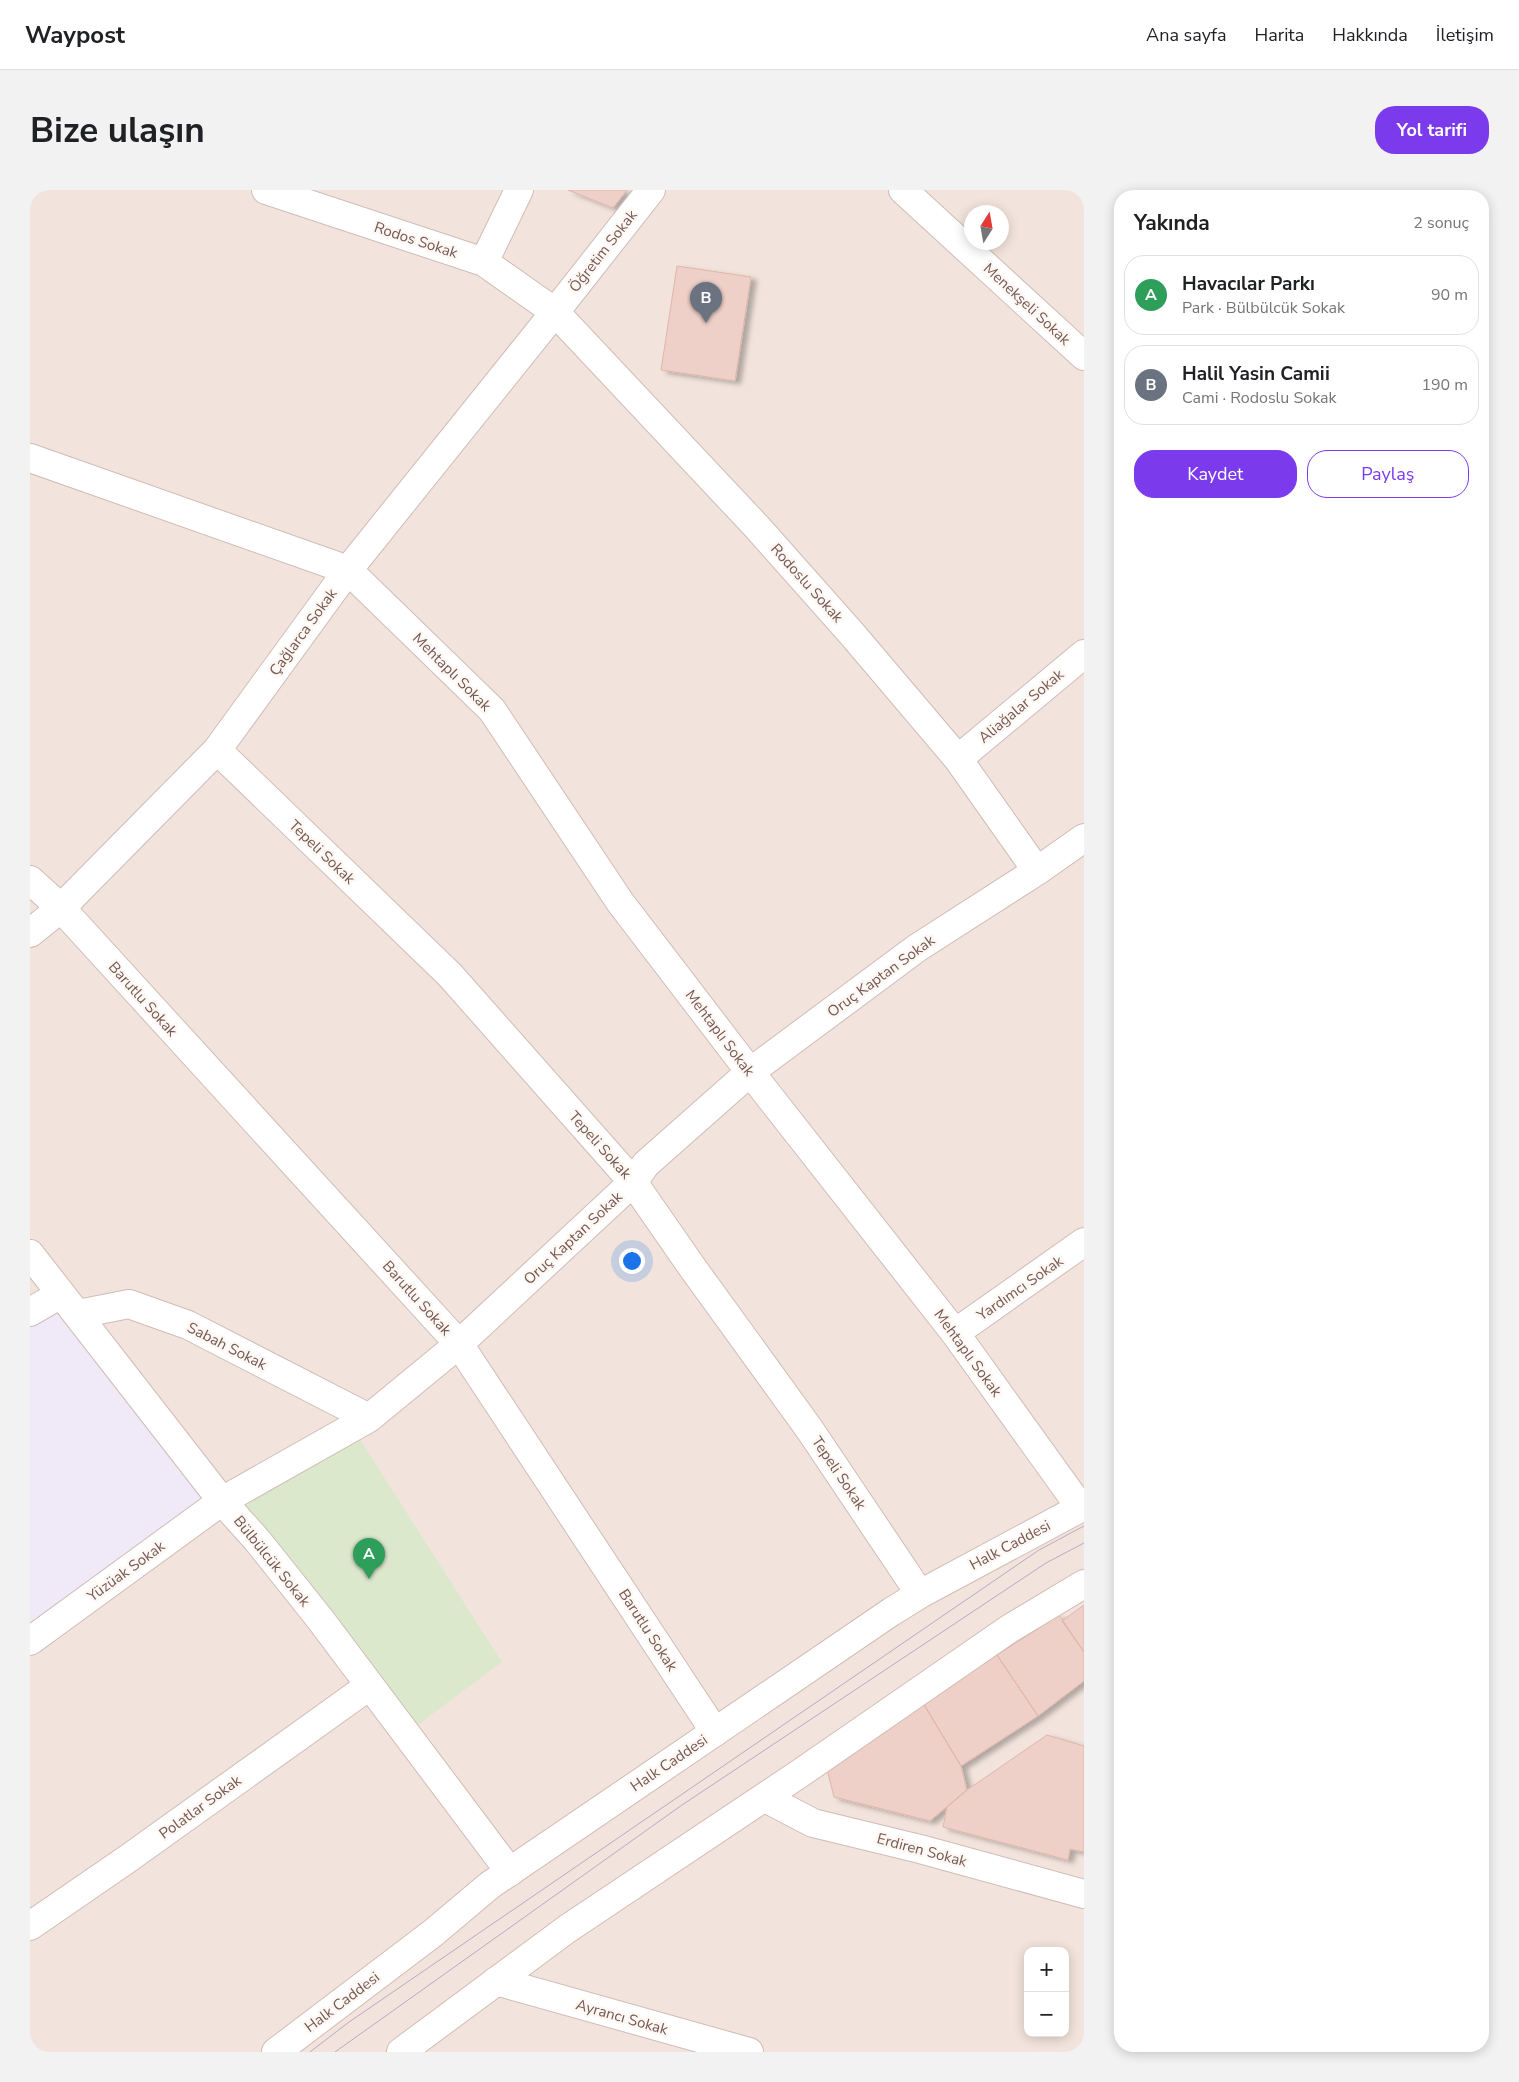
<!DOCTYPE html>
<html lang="tr">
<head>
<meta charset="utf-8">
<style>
  body { margin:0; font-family:"Nunito Sans",sans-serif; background:#f2f2f2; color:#202124 }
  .controls { position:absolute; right:15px; bottom:15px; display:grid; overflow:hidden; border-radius:10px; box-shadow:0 2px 12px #0003 }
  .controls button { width:45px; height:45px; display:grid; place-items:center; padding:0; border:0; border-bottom:1px solid #e0e0e0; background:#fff; color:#202124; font:25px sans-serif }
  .compass { position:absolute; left:934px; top:15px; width:45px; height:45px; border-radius:50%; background:#fff; box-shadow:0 2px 12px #0003; rotate:11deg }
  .you { position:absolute; left:601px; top:1070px; width:18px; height:18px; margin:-12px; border:4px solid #fff; border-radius:50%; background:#1a73e8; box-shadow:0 0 0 8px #1a73e833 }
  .badge { display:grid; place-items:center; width:32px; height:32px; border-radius:50%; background:#7c3aed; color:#fff; font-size:16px; font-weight:700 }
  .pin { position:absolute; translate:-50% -41px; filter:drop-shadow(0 1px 2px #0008) }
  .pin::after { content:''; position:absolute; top:26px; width:18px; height:15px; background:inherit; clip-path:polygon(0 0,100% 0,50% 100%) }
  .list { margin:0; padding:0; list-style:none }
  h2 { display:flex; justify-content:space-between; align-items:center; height:65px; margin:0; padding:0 20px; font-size:21px }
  h2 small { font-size:16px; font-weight:400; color:#757577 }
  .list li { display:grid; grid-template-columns:32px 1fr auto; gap:15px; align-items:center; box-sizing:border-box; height:80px; margin:0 10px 10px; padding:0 10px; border:1px solid #e0e0e0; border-radius:20px }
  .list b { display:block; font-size:19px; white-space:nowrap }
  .list p { margin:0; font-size:16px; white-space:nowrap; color:#757577 }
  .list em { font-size:16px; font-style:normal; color:#757577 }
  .actions { display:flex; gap:10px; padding:15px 20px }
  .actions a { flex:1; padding:11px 0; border:1px solid #7c3aed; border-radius:20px; text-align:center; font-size:18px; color:#7c3aed }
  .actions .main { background:#7c3aed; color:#fff }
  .map { position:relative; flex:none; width:1054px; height:1862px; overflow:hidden; border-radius:20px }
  header { display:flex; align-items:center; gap:30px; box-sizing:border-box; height:70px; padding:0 25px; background:#fff; border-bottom:1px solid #e0e0e0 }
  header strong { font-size:24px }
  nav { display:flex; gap:28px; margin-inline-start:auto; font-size:18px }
  .intro { display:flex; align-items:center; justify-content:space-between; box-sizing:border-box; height:120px; padding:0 30px }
  h1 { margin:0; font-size:35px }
  .button { padding:12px 22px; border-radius:20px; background:#7c3aed; color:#fff; font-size:18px; font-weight:700 }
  main { display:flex; gap:30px; padding:0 30px }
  aside { flex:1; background:#fff; border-radius:20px; box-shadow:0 2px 12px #0003 }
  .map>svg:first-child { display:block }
  .residential { fill:#f2e4dc; fill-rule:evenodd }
  .education { fill:#f0e9f8 }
  .green { fill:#dce8cc }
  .building { fill:#eed0c8; stroke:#dfb5aa; filter:url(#shadow) }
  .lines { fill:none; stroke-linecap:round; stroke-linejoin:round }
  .minor-casing { stroke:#cfbcb6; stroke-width:30 }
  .secondary-casing { stroke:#d2bcb4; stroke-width:30 }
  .minor { stroke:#fff; stroke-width:28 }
  .secondary { stroke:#fff; stroke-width:28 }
  .tram { stroke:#b5abc5; stroke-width:1 }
  .labels { text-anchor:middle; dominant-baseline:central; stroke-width:5; stroke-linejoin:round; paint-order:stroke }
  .street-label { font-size:15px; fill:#755852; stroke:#fef8f4 }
</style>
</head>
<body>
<header>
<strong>Waypost</strong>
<nav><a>Ana sayfa</a><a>Harita</a><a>Hakkında</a><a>İletişim</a></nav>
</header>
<div class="intro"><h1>Bize ulaşın</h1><a class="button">Yol tarifi</a></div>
<main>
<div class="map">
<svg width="1054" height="1862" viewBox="0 0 1054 1862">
  <defs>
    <filter id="shadow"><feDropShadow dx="5.5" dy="3" stdDeviation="2.5" flood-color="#0004"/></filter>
  </defs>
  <rect width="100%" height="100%" fill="#fbf3ed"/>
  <path class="residential" d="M 0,0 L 1054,0 L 1054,1862 L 0,1862 ZM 942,22 L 972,22 L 972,52 L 942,52 ZM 998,1761 L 1035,1761 L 1035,1843 L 998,1843 Z"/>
  <path class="education" d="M 31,1104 L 192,1311 L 0,1451 L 0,1122 Z"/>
  <path class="green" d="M 322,1237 L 472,1472 L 377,1543 L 192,1311 Z"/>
  <path class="building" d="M 538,0 L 597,0 L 583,18 Z
    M 647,76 L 721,87 L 705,191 L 631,180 Z
    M 1054,1415 L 1054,1462 L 1032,1431 Z
    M 1029,1425 L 1054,1462 L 1054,1491 L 1008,1526 L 967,1465 Z
    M 967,1465 L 1008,1526 L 931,1576 L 893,1513 Z
    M 893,1513 L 931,1576 L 937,1600 L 900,1631 L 804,1607 L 797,1579 Z
    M 1017,1545 L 1054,1556 L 1054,1662 L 1040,1659 L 1038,1670 L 913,1637 L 917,1617 L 937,1600 Z"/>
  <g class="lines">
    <g class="minor-casing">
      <path id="minor" d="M 236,0 L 454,72 L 525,122 L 727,337 L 822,444 L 928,569 L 1007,681
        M 873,0 L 1054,166
        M 454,72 L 489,0
        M 0,268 L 318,380 L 462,520 L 590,712 L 720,882 L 925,1143 L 1050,1317
        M 187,560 L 420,785 L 603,992 L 662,1077 L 780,1240 L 890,1404
        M 928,569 L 1054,464
        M 0,690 L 31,718 L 429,1154 L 685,1542
        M 0,743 L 31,718 L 187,560 L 318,380 L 525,122 L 621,0
        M 0,1064 L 192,1311 L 227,1350 L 290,1429 L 480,1682
        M 0,1122 L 31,1104
        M 48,1124 L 99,1114 L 158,1135 L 339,1228
        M 925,1143 L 1054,1052
        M 0,1451 L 192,1311 L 339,1228 L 429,1154 L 603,992 L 616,974 L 720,882 L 887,758 L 1007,681 L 1054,648
        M 735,1608 L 783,1633 L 890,1659 L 1054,1704
        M 0,1736 L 96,1670 L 339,1496
        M 466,1791 L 719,1862"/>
    </g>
    <g class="secondary-casing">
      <path id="secondary" d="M 246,1862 L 403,1743 L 460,1695 L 861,1422 L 890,1404 L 1054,1316
        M 371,1862 L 537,1739 L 772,1582 L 979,1439 L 1054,1394"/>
    </g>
    <use href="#minor" class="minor"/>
    <use href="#secondary" class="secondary"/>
    <path class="tram" d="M 280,1862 L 319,1832 L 1009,1360 L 1054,1336
      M 305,1862 L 652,1615 L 1016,1373 L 1054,1353"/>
  </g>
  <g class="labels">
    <g class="street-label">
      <text transform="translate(386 50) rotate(18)">Rodos Sokak</text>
      <text transform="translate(573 61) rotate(-52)">Öğretim Sokak</text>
      <text transform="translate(997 114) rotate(43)">Menekşeli Sokak</text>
      <text transform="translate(777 393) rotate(48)">Rodoslu Sokak</text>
      <text transform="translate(273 442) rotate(-54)">Çağlarca Sokak</text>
      <text transform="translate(422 482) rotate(45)">Mehtaplı Sokak</text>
      <text transform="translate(991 516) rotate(-40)">Aliağalar Sokak</text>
      <text transform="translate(292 662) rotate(44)">Tepeli Sokak</text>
      <text transform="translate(851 786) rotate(-36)">Oruç Kaptan Sokak</text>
      <text transform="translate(113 809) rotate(48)">Barutlu Sokak</text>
      <text transform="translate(690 843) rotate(53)">Mehtaplı Sokak</text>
      <text transform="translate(570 955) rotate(48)">Tepeli Sokak</text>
      <text transform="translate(543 1048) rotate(-43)">Oruç Kaptan Sokak</text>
      <text transform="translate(990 1098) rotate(-35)">Yardımcı Sokak</text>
      <text transform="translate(387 1108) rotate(48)">Barutlu Sokak</text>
      <text transform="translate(197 1156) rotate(27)">Sabah Sokak</text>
      <text transform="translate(938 1163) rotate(54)">Mehtaplı Sokak</text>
      <text transform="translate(809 1283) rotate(56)">Tepeli Sokak</text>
      <text transform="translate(980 1355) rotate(-28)">Halk Caddesi</text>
      <text transform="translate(242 1371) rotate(51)">Bülbülcük Sokak</text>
      <text transform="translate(96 1381) rotate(-36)">Yüzüak Sokak</text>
      <text transform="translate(618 1440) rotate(57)">Barutlu Sokak</text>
      <text transform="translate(639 1573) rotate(-34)">Halk Caddesi</text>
      <text transform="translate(170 1617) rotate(-36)">Polatlar Sokak</text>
      <text transform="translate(892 1660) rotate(15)">Erdiren Sokak</text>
      <text transform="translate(312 1812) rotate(-37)">Halk Caddesi</text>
      <text transform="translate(592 1827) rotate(16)">Ayrancı Sokak</text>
    </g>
  </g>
</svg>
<div class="controls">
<button>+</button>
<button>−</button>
</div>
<svg class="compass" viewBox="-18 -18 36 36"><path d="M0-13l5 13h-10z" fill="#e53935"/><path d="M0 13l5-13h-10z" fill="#757577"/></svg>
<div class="you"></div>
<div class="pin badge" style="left:339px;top:1389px;background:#2e9e5b">A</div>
<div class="pin badge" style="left:676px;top:133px;background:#6b7280">B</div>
</div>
<aside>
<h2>Yakında<small>2 sonuç</small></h2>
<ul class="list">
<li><span class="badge" style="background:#2e9e5b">A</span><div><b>Havacılar Parkı</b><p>Park · Bülbülcük Sokak</p></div><em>90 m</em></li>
<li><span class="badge" style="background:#6b7280">B</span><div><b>Halil Yasin Camii</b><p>Cami · Rodoslu Sokak</p></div><em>190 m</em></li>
</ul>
<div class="actions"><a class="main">Kaydet</a><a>Paylaş</a></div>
</aside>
</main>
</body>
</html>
